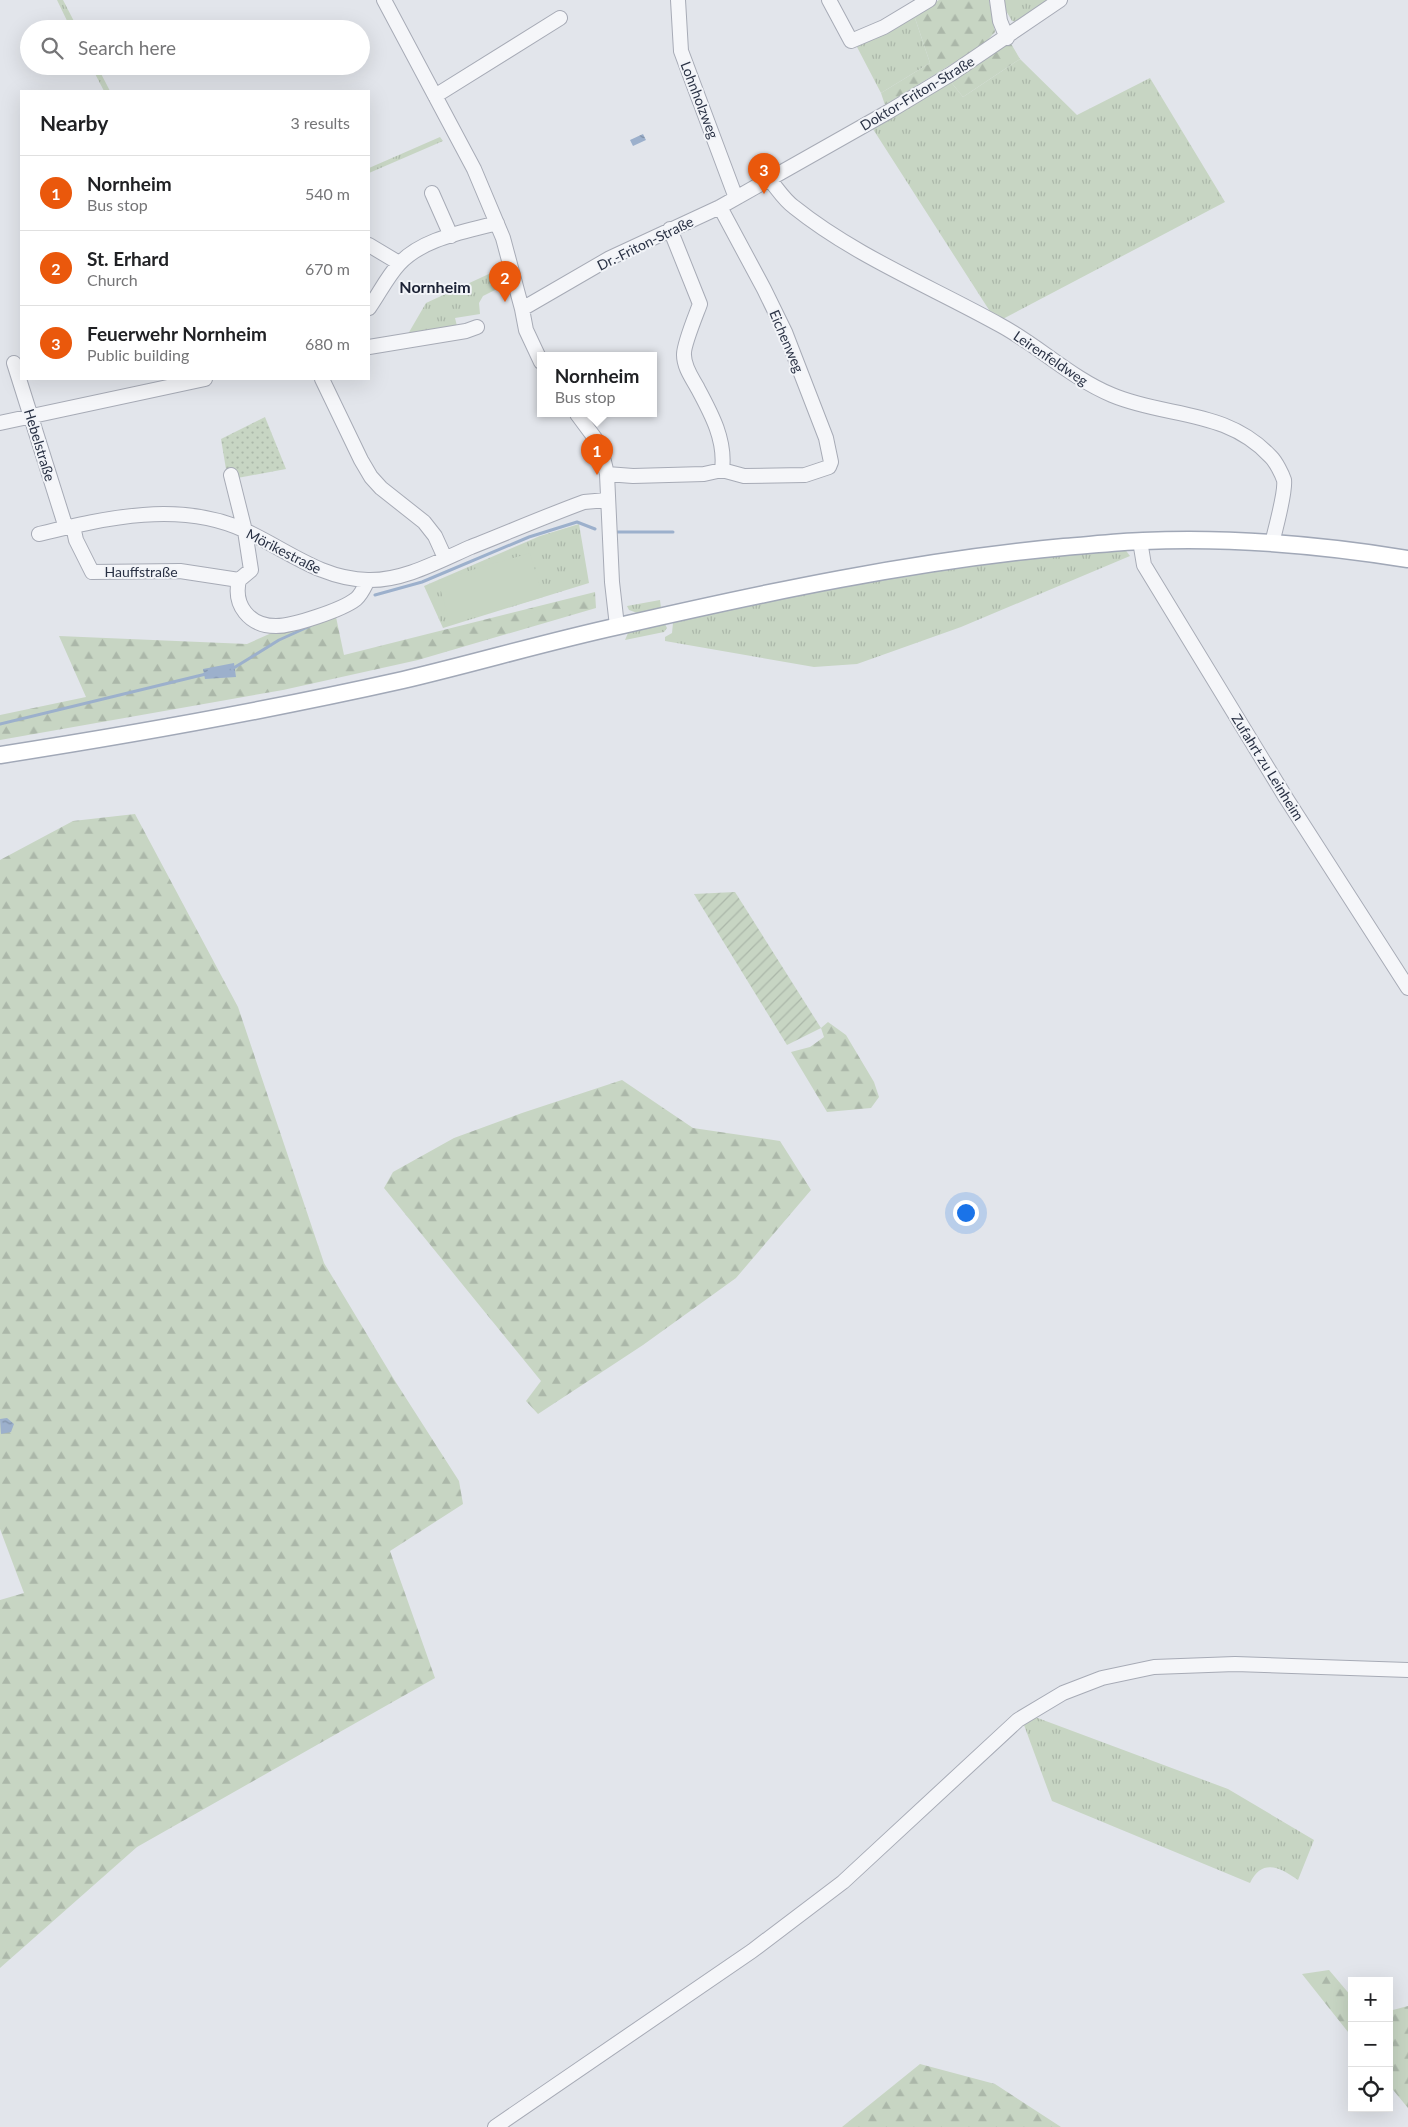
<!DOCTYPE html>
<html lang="en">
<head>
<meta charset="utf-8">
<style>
  body { margin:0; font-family:Lato,sans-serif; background:#f2f2f2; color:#202124 }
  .controls { position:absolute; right:15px; bottom:15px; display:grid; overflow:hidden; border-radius:0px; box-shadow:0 5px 20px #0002 }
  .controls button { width:45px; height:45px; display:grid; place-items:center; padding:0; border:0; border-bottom:1px solid #e0e0e0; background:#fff; color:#202124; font:25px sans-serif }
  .you { position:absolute; left:965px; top:1212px; width:18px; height:18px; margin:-12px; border:4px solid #fff; border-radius:50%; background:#1a73e8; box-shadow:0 0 0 8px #1a73e833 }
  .badge { display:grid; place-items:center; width:32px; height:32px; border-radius:50%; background:#ea580c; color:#fff; font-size:16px; font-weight:700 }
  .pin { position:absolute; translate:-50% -41px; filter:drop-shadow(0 1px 2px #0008) }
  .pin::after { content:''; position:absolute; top:26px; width:18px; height:15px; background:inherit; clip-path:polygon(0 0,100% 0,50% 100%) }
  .popup { position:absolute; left:537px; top:352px; width:120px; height:65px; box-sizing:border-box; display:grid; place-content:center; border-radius:0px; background:#fff; filter:drop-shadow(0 1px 4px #0005); font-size:16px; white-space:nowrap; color:#757577 }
  .popup b { font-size:19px; color:#202124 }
  .popup::after { content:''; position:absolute; left:50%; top:100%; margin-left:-10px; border:10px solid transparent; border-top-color:#fff }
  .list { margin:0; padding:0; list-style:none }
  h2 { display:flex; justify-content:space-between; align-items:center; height:65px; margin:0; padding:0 20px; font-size:21px }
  h2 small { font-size:16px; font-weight:400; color:#757577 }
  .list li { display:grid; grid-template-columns:32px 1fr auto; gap:15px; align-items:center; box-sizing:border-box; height:75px; padding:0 20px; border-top:1px solid #e0e0e0 }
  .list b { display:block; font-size:19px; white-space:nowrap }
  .list p { margin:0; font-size:16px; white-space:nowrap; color:#757577 }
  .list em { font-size:16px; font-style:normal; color:#757577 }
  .icon { flex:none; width:28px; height:28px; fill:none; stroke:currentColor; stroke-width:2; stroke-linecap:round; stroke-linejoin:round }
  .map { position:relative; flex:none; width:1408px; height:2127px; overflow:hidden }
  .search { position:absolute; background:#fff; box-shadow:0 5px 20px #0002; left:20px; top:20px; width:350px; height:55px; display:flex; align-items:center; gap:12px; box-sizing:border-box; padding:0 18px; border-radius:28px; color:#757577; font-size:19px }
  .panel { position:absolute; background:#fff; box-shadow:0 5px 20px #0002; left:20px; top:90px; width:350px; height:290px; border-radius:0px }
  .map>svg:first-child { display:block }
  .grass { fill:url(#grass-tufts) }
  .forest { fill:url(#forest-firs) }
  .park { fill:url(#park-dots) }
  .garden { fill:url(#garden-furrows) }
  .pitch { fill:#c7d5c3 }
  .water { fill:url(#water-ripples) }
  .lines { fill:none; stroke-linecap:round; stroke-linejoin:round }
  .stream { stroke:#9cb0cc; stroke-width:3 }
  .minor-casing { stroke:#a7abb6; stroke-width:16 }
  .major-casing { stroke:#a1a8b7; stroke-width:19 }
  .minor { stroke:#f5f6f9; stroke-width:14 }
  .major { stroke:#fff; stroke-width:16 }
  .labels { text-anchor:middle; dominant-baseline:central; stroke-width:4; stroke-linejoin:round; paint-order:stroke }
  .street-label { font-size:14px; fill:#293144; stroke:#f2f4f8 }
  .quarter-label { font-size:16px; font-weight:bold; fill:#1c2235; stroke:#f2f4f8 }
</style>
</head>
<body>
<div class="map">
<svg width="1408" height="2127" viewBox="0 0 1408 2127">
  <defs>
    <pattern id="grass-tufts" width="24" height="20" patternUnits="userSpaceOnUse" patternTransform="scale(1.25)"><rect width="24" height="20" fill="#c7d5c3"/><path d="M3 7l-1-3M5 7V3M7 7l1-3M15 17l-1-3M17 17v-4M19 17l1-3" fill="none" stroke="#abb7a9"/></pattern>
    <pattern id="forest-firs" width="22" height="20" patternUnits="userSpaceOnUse" patternTransform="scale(1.25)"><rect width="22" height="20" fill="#c7d5c3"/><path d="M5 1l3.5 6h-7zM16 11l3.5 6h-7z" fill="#abb7a9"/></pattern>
    <pattern id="park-dots" width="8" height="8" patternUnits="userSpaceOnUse" patternTransform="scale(1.25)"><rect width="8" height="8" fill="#c7d5c3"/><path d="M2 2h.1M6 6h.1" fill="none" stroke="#abb7a9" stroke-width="1.8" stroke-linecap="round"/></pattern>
    <pattern id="garden-furrows" width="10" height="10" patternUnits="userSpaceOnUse" patternTransform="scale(1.25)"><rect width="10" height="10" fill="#c7d5c3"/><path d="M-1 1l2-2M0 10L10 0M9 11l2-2" fill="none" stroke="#abb7a9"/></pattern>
    <pattern id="water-ripples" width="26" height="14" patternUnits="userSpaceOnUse" patternTransform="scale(1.25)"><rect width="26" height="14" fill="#9cb0cc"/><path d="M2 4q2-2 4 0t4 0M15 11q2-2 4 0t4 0" fill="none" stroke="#7f90a7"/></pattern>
  </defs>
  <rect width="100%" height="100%" fill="#e2e5eb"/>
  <path class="grass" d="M 57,0 L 63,0 L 78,29 L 71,29 Z
    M 1003,0 L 1047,0 L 1017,22 L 1012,21 L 1005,9 Z
    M 914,15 L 930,63 L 881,93 L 857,47 L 904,23 Z
    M 1020,59 L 1077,115 L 1150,78 L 1225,202 L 999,321 L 991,313 L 871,126 L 951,82 L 963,97 Z
    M 91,66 L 97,66 L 110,91 L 104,91 Z
    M 440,137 L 443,141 L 369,173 L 369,168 Z
    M 504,267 L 507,284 L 483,296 L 479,303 L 480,314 L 455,318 L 457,326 L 408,334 L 426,303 Z
    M 579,524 L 589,583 L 443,628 L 424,586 L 540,536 Z
    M 1124,548 L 1130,556 L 961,627 L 857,664 L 814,667 L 665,641 L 665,637 L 672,633 L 673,623 L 761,600 L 928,568 Z
    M 660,600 L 661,608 L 640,614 L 629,610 L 627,606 Z
    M 665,624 L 667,628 L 664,632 L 625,640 L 628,633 Z
    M 1035,1717 L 1228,1789 L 1314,1840 L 1298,1880 C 1280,1867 1262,1858 1250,1883 L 1052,1801 L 1024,1725 Z"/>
  <path class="forest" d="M 939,0 L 989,0 L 995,32 L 983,45 L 885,105 L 881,93 L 930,63 L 914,15 Z
    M 1010,42 L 1020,59 L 963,97 L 951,82 Z
    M 595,592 L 596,608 L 418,660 L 283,690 L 0,740 L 0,715 L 86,697 L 59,636 L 247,644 L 276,631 L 336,617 L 344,655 Z
    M 135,814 L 238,1007 L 324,1263 L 395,1381 L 459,1481 L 463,1504 L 390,1551 L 435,1678 L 137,1847 L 0,1968 L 0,1600 L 24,1593 L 0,1529 L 0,860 L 73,821 Z
    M 828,1022 L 846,1035 L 874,1082 L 879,1097 L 871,1108 L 827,1112 L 791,1052 L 810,1047 L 824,1037 L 821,1028 Z
    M 622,1080 L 693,1128 L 780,1141 L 811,1190 L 736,1278 L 643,1345 L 538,1414 L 526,1401 L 541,1381 L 384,1188 L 393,1172 L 454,1138 L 522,1113 Z
    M 1329,1970 L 1352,1997 L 1352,2037 L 1302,1974 Z
    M 1408,2006 L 1408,2108 L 1389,2085 L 1389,2011 Z
    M 920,2064 L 995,2084 L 1061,2127 L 842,2127 Z"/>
  <path class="park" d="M 265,417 L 286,469 L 232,479 L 227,475 L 221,439 Z"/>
  <path class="garden" d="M 735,892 L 821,1028 L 787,1045 L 694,894 Z"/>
  <path class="pitch" d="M 530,553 L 543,597 L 450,624 L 438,580 Z"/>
  <path class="water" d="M 643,134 L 646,140 L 633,146 L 630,140 Z
    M 234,663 L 236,677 L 205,679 L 203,669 Z
    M 7,1418 L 14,1424 L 11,1432 L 1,1434 L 0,1419 Z"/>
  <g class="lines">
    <path class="stream" d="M 615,532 L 673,532
      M 375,595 L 422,582 L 529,537 L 577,522 L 595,529
      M 232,669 L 279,640 L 310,626
      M 0,724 L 206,674"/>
    <g class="minor-casing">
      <path id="minor" d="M 384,0 L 474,169 L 503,238 L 522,309 L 526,330 L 541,362
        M 678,0 L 681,51 L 736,198
        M 829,0 L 851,41 L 884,27 L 929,0
        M 997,0 L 1000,21 L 1007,38
        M 435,96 L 560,18
        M 769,179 C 777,188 784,200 794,207 C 855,256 932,287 1000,325 C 1039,346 1071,378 1112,395 C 1167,418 1227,409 1271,457 C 1276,462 1282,474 1284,480 C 1286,491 1275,531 1272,543
        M 432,193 L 451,236
        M 670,229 L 700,304 C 696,315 683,346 684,355 C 684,367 692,378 697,387 C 711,413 726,440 722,470
        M 369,245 L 399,263
        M 369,308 C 379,294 387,277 399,264 C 423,238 465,232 497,223
        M 522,309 L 610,258 L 720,207 L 888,112 L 951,74 L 1060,0
        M 369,347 L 466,331 L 477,327
        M 14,363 L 66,528
        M 322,379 L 361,460 L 371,477 L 381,488 L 424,522 L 435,536 L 445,558
        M 577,414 L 600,445 L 607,474 L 612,582 L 617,626
        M 0,423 L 205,379
        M 607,474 L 633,476 L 704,474 L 722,470 L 744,476 L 805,475 L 829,467 L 831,462 L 826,438 L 785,332 L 764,289 L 720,207
        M 231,475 L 245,531 L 251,570 L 239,580 C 233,605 249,626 276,626 C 293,626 342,610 356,599 C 361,595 365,586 368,580
        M 73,526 L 76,540 L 92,572 L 180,571 L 239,580
        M 39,534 C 106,518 181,500 246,531 C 287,550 321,579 368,580 C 403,581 439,561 471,547 C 509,532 546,516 584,502 L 607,500
        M 1140,541 L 1144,565 L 1286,798 L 1408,988
        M 495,2127 L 752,1951 L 843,1882 L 1018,1720 L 1063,1693 L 1102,1678 L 1154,1667 L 1235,1664 L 1408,1670"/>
    </g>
    <g class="major-casing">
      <path id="major" d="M 0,755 C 135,734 269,710 403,680 C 475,663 546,642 619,626 C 767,592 913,561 1064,547 C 1090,545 1117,542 1143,541 C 1231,537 1321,545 1408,559"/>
    </g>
    <use href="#minor" class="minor"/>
    <use href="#major" class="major"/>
  </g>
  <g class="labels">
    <g class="street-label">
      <text transform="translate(917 93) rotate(-31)">Doktor-Friton-Straße</text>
      <text transform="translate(700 100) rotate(69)">Lohnholzweg</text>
      <text transform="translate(645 243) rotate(-26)">Dr.-Friton-Straße</text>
      <text transform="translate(787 341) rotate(67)">Eichenweg</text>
      <text transform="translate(1051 358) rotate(34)">Leirenfeldweg</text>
      <text transform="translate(40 445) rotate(73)">Hebelstraße</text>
      <text transform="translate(284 551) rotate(27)">Mörikestraße</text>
      <text x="141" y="571">Hauffstraße</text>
      <text transform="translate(1268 767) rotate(58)">Zufahrt zu Leinheim</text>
    </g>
    <g class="quarter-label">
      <text x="435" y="286">Nornheim</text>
    </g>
  </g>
</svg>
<div class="controls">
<button>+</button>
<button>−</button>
<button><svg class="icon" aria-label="locate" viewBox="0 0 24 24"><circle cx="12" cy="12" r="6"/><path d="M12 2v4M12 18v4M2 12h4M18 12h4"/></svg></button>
</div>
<div class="you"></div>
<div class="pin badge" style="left:597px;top:475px">1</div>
<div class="popup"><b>Nornheim</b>Bus stop</div>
<div class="pin badge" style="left:505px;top:302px">2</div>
<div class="pin badge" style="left:764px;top:194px">3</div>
<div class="search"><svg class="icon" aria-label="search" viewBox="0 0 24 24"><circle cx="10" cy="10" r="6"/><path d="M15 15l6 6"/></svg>Search here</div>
<section class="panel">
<h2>Nearby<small>3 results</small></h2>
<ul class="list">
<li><span class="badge">1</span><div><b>Nornheim</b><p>Bus stop</p></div><em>540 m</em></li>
<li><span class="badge">2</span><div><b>St. Erhard</b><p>Church</p></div><em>670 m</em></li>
<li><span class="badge">3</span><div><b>Feuerwehr Nornheim</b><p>Public building</p></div><em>680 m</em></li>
</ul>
</section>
</div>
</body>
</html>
